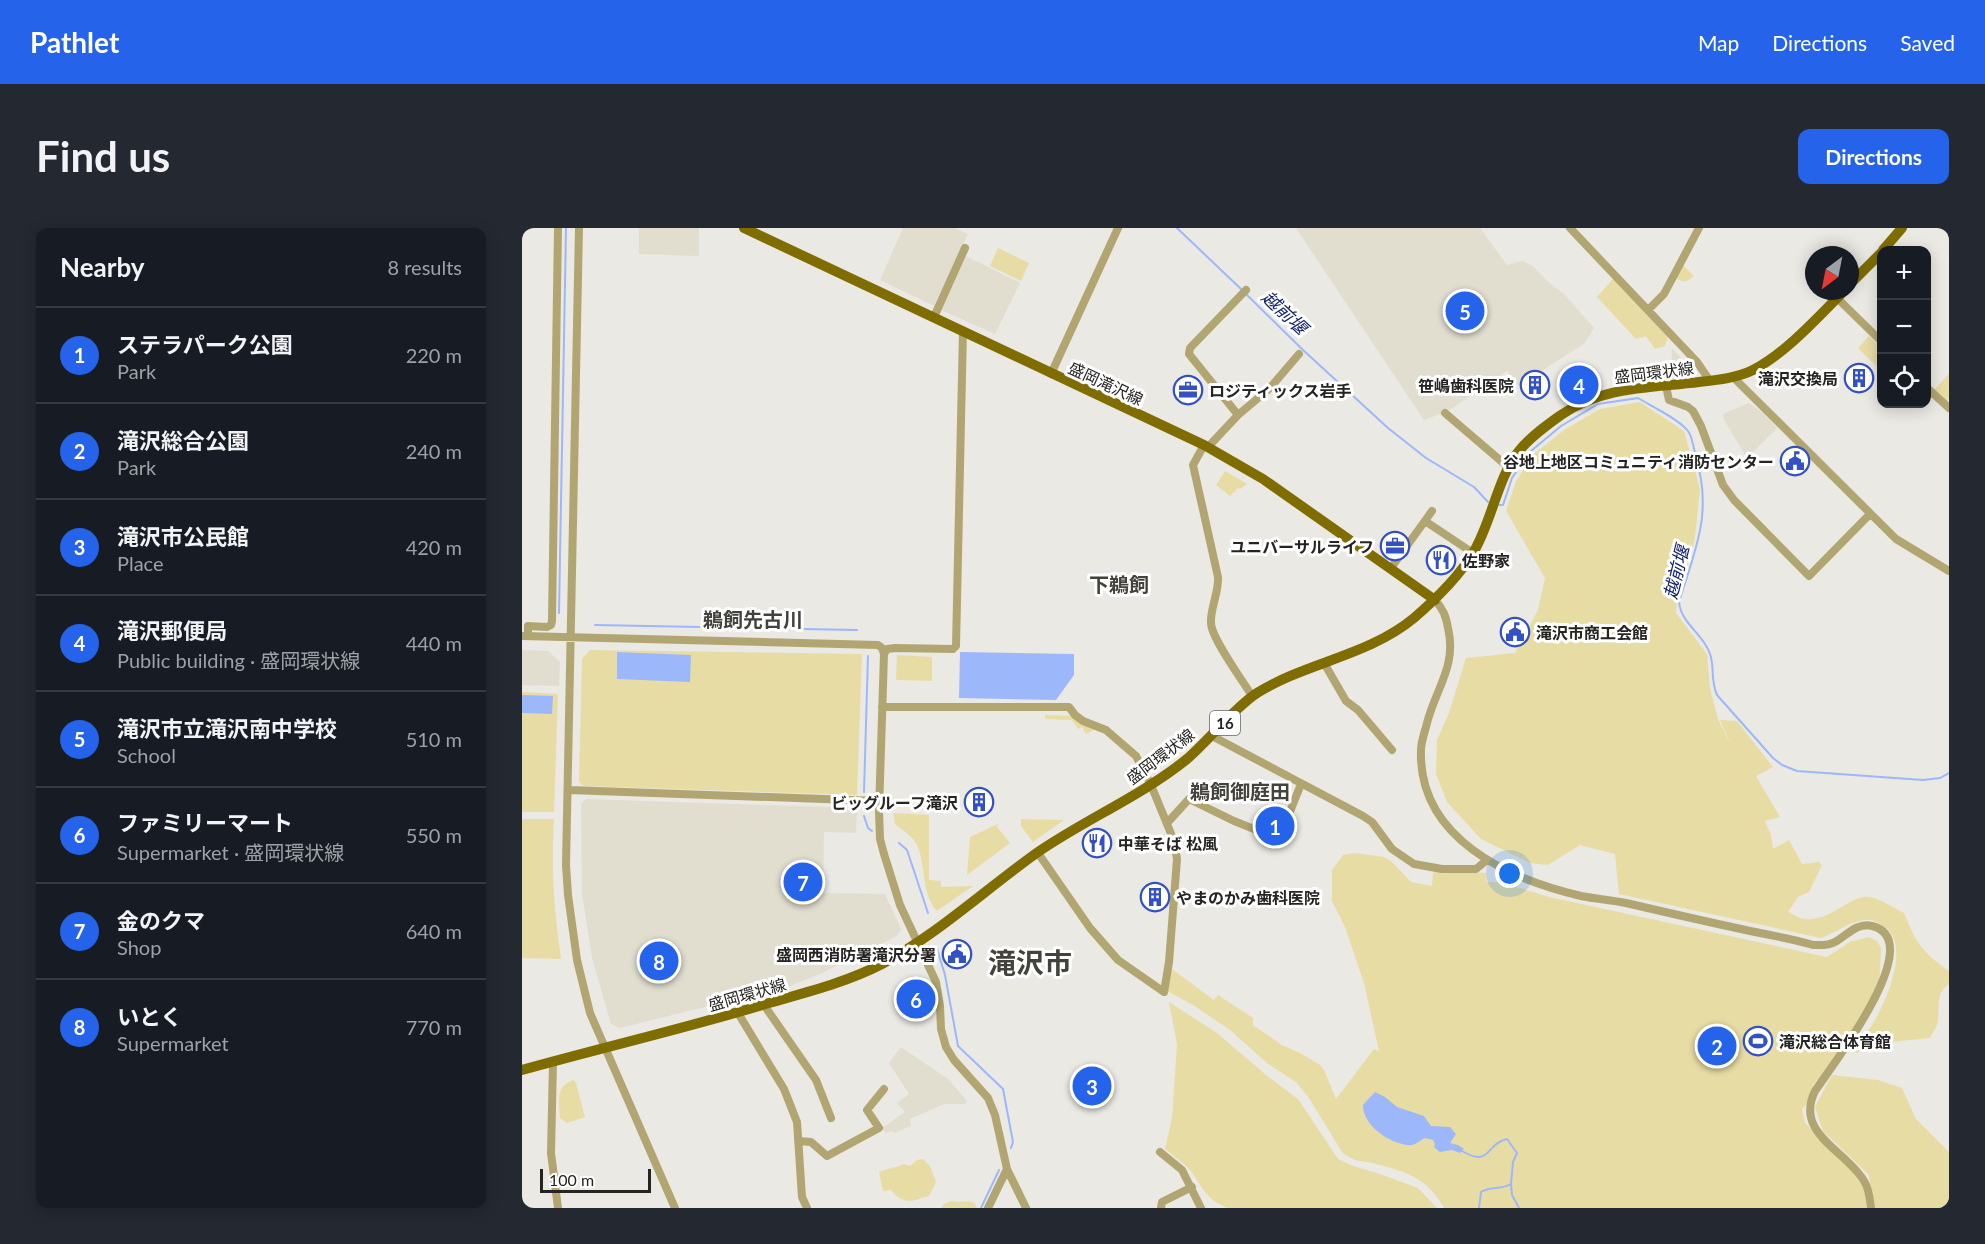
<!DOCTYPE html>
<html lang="en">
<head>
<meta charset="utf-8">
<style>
  body { margin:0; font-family:Lato,"Noto Sans JP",sans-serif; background:#242831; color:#f1f3f6 }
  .controls { position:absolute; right:18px; top:18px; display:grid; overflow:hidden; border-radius:12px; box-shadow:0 3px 15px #0003 }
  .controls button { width:54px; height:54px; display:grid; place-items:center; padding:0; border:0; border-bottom:2px solid #363941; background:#171b24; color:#f1f3f6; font:30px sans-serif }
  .compass { position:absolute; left:1283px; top:18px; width:54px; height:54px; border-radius:50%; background:#171b24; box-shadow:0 3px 15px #0003; rotate:212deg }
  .scale { position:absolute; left:18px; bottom:15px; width:111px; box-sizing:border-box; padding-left:6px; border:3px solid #252422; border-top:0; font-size:16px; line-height:21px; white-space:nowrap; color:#252422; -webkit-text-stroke:4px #fff; paint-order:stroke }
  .you { position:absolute; left:988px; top:646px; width:21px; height:21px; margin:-15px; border:4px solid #fff; border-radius:50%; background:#1a73e8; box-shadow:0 0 0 9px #1a73e833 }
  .badge { display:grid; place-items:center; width:39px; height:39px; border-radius:50%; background:#2563eb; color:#fff; font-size:20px; font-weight:700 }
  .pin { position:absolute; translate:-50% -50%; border:3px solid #fff; box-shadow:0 2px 6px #0006 }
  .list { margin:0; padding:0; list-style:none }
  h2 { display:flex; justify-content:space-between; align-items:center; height:78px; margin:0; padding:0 24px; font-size:26px }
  h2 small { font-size:20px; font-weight:400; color:#9ea1a6 }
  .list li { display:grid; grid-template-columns:39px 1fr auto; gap:18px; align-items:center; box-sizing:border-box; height:96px; padding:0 24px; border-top:2px solid #363941 }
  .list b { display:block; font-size:22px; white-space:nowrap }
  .list p { margin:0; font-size:20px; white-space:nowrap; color:#9ea1a6 }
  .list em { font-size:20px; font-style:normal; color:#9ea1a6 }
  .icon { flex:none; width:33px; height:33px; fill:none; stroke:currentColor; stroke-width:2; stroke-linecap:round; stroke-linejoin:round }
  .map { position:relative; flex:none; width:1427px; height:980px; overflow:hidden; border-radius:12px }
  header { display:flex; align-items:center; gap:36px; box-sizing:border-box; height:84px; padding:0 30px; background:#2563eb; color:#fff }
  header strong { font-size:28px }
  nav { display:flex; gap:33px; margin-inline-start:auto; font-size:21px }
  .intro { display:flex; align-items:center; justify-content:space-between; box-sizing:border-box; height:144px; padding:0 36px }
  h1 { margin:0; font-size:42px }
  .button { padding:15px 27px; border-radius:12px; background:#2563eb; color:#fff; font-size:21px; font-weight:700 }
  main { display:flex; gap:36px; padding:0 36px }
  aside { flex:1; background:#171b24; border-radius:12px; box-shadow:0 3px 15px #0003 }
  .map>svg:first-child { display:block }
  .built { fill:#e1ded0 }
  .green { fill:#e8dca5 }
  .water { fill:#9db7fb }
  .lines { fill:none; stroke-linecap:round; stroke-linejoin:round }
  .stream { stroke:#9db7fb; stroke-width:2 }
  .minor { stroke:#b1a671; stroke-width:8 }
  .major { stroke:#7f6d02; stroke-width:10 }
  .labels { text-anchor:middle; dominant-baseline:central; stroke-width:6; stroke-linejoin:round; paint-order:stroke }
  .shield { fill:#fff; stroke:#666664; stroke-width:1.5 }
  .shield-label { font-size:15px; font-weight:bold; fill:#252422 }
  .street-label { font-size:16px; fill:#252422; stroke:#fff }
  .poi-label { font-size:16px; font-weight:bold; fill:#252422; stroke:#fff; text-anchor:end }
  .water-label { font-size:18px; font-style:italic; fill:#13236e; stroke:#fff }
  .quarter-label { font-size:20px; font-weight:bold; fill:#43423d; stroke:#fff }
  .town-label { font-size:28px; font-weight:bold; fill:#43423d; stroke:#fff }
</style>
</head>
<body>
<header>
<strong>Pathlet</strong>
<nav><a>Map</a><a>Directions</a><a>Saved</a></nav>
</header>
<div class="intro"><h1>Find us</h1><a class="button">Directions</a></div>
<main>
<aside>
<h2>Nearby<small>8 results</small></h2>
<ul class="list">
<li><span class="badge">1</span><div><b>ステラパーク公園</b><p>Park</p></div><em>220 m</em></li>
<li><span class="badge">2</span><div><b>滝沢総合公園</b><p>Park</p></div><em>240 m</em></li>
<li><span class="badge">3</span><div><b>滝沢市公民館</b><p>Place</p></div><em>420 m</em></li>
<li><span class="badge">4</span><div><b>滝沢郵便局</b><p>Public building · 盛岡環状線</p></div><em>440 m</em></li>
<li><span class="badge">5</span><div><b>滝沢市立滝沢南中学校</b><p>School</p></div><em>510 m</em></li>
<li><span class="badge">6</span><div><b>ファミリーマート</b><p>Supermarket · 盛岡環状線</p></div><em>550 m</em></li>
<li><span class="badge">7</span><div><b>金のクマ</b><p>Shop</p></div><em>640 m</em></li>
<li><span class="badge">8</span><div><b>いとく</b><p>Supermarket</p></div><em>770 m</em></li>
</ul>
</aside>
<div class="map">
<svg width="1427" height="980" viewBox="0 0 1427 980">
  <rect width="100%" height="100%" fill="#eae9e3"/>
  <path class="built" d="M 117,0 L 177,0 L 177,28 L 117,26 Z
    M 381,0 L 433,0 L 446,6 L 412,78 L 358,52 Z
    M 774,0 L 958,0 L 985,37 L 1000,33 L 1011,38 L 1024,52 L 1042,66 L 1072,100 L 1063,115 L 996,158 L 985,143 L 926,183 L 902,192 Z
    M 444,28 L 498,55 L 473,106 L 419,82 Z
    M 1150,120 L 1159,130 L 1161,150 L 1149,150 Z
    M 1227,175 L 1241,185 L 1255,200 L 1225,230 L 1202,192 L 1201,186 Z
    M 0,422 L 26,423 L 38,434 L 37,458 L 0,457 Z
    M 64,571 L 335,580 L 334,605 L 302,604 L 301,665 L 363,666 L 379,701 L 375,708 L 300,745 L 268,758 L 98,800 L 89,796 L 70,730 L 60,666 L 59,576 Z
    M 379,819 L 426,851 L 445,873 L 443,876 L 422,876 L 388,891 L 389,898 L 372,905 L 370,903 L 364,905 L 360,900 L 383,884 L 375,875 L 387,866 L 367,835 Z"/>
  <path class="green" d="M 476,20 L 507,35 L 499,53 L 468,38 Z
    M 1160,36 L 1172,48 C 1165,54 1161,55 1154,50 Z
    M 1091,51 L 1146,108 L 1143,118 L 1133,121 L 1124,108 L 1114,111 L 1075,69 Z
    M 1347,108 L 1359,121 L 1359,143 L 1336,120 Z
    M 1427,146 L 1427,171 L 1424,174 L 1412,162 Z
    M 1118,174 L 1162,203 L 1178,261 L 1173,310 L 1155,374 L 1154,385 L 1185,426 L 1188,460 L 1196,491 L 1209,517 L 1198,492 L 1215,493 L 1251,539 L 1234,548 L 1258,589 L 1243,593 L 1249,607 L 1251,621 L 1267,612 L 1280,636 L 1297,634 L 1300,637 L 1287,664 L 1276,669 L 1266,684 C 1270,685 1274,689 1278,690 C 1306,698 1327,666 1348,669 C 1359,671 1372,680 1382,685 C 1394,715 1400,724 1427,743 L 1427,756 C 1412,766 1419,782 1415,797 C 1413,801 1410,806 1408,810 L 1359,815 L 1335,825 L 1331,824 L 1331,819 C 1338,811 1347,803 1352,794 C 1364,773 1389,717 1363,699 C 1357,695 1350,691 1342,692 C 1326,694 1314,705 1299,710 L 1097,666 L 1093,626 L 1058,617 L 1026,637 L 1008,635 L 959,611 L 925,574 L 914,546 L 915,512 L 927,485 L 944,430 L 993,425 L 1016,382 L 1023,350 L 984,283 L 994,253 L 1012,226 L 1042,202 L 1078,181 Z
    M 703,243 L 725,256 L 718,261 L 716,260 L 708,268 L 694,257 Z
    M 68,422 L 340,426 L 335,567 L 61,558 L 57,553 L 60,431 Z
    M 375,427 L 410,429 L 410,453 L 374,452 Z
    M 0,464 L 36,466 L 32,584 L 0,584 Z
    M 523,487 L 552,488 L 574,501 L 564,506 L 560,499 L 556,501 L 550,492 L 523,491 Z
    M 371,585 L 407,587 L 407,652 L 419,653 L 419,659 L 451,658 L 415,683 C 398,665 405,636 394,615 C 390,608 379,601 373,596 Z
    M 749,589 L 762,595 L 758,604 L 744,602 Z
    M 0,591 L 32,591 C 29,642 32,681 39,731 L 0,730 Z
    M 499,591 L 542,592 L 511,614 L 499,598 Z
    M 476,596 L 475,599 L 488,615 L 445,647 L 448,609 Z
    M 833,625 L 862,629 L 869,633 L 889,654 L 910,658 L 911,644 L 964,645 L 964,654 L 979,654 L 1027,669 L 1305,729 L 1328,714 L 1347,709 L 1355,713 L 1359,720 L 1357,763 L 1344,785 L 1325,808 L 1320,829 L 1291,856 L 1290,870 L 1280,881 L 1283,895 L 1329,942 L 1342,960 L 1345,980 L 922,980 C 906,951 886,944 854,936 C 839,932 833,935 820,924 L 787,870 L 774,854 L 746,836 L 708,802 L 671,777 L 645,763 L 647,739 L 692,772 L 696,767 L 731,790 L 731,797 L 760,817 L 780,826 L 798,837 L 802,842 L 814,871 L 852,821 L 857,823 L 842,755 L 823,699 L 810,673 L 810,642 L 821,627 Z
    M 647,774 L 695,805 L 744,847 L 776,871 L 816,931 L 831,938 L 855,945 L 896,960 L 915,980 L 706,980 C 684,972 682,961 669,943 C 662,935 652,928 643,921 L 650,890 L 655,816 Z
    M 1310,847 L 1356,852 L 1380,860 L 1394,891 L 1427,924 L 1427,980 L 1350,980 L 1347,947 L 1301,903 L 1293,879 Z
    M 52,852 L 54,855 L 63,889 L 45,895 L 38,890 C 37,874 33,857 52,852 Z
    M 401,931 L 408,938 L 414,954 L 407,968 C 390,973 382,978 369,962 L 361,963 L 357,944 C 366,940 374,940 382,936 L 388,938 L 395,932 Z
    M 430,973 C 439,975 445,972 452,975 L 455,980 L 419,980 L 422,976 Z"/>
  <path class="water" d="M 95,424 L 169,427 L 168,454 L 95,451 Z
    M 438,424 L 552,426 L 552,447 L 534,472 L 437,470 Z
    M 0,467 L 31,468 L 30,486 L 0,485 Z
    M 853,864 L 863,869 L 875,879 L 902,888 L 909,898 L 928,899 L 934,906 L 928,915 L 936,917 L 942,921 L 938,925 L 930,922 L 918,924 L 912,919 L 913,916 L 911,912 L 903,910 C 897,913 893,918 886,917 C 866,915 841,897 841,877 Z"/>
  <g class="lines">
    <path class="stream" d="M 655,0 L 719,61
      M 723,65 L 781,122 L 866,200 L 904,230 L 952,259 L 966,274
      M 977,277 L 981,277 L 990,250 L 1009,223 L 1039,198 L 1076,176 L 1116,170 C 1129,178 1157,191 1166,203 C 1171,210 1172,222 1174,230 C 1191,285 1173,322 1157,374 C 1159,396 1182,406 1188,426 C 1193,440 1188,451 1195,467 L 1251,530 L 1260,537 L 1275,543 L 1401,552 L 1418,550 L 1427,545
      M 37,385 L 44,0
      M 73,397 L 335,402
      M 342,564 L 346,428
      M 342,588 L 346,600 L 350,603
      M 377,615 L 385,622 L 406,685
      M 415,721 L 423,747 L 436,818 L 481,861 L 491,914 L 489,920
      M 940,923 C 969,940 963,916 985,911 L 995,925 L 991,934 L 989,956 C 979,962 968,958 959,964 L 957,980
      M 989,956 L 990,967 L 997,980
      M 459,980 L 477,942"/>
    <path class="minor" d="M 57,0 L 44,637 L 46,667 L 55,732 L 68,785 L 153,980
      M 1048,0 L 1175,134 L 1188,153
      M 1315,70 L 1360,114
      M 1126,82 L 1142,66 L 1177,0
      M 412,89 L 443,20
      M 529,146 L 596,0
      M 1211,149 L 1374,311 L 1427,343
      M 1144,158 L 1147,172 L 1166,179 L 1171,183 L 1179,198 L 1201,257 L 1212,272 L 1287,348 L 1348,286
      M 1404,159 L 1427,180
      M 923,185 L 986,239
      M 716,187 L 667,126 L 668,120 L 724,62
      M 682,217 L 671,237 L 696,349 C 697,365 688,380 689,395 C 689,410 721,453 730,468
      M 686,219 L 716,187 L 748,160 L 777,126
      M 903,293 L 951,325
      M 869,340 L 910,283
      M 913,372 C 921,381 924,388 926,400 C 935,438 914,460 905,495 C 903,504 899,513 899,522 C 896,610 986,651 1059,668 C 1074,671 1089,672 1104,675 C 1147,685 1190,695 1233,704 C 1252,708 1271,711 1291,717 C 1298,717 1306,718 1313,714 C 1324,708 1335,694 1350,698 C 1408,712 1309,839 1293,863 C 1272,906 1324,922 1342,953 C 1347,960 1348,972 1349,980
      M 0,408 L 356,417 L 360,420 L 362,426 L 357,583 L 358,611 L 362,626 L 378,677 L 414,754 L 418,778 L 419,801 L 424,819 L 432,832 L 466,870 L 473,887 L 485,941 L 504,980
      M 6,408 L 6,398 L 25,399 L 29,397 L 30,393 L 36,0
      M 362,426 L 365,421 L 373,420 L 431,421 L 434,418 L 441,103
      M 802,435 L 824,473 L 836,482 L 870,522
      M 360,479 L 547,479 L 553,487 L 561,493 L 584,502 L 614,528 L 629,557 L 652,613 L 655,631 L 647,734 L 642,764 L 596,732 L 568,700 L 516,625
      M 690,508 L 841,588 L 850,594 L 870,621 L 892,636 L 920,641 L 954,641 L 965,632
      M 47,562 L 357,573
      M 646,594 L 667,571 L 712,593 L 757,611 L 779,556
      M 242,777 L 294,852 L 309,890
      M 216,785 L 262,861 L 275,894 L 280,969 L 285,980
      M 31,834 L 29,925 L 36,980
      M 277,913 L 289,914 L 305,928 L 357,900 L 345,882 L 362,861
      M 638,924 L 660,942 L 679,980
      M 466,980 L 485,941
      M 639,980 L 640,974 L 670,959"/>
    <path class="major" d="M 222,0 L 682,217 L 741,251 L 913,372
      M 1361,22 L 1380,0
      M 1328,56 L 1360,24
      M 0,842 C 82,819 165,800 247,775 C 285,764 325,754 360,736 C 416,706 464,661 516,624 C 564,591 619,568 665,531 C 687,512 712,480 735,465 C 785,434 846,428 892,390 C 914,371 936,350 951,325 C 970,294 975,250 997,223 C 1008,209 1025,197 1039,187 C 1080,158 1129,160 1177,154 C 1195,152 1215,150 1231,142 C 1264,125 1296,89 1322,63"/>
  </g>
  <defs>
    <g id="building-ring" transform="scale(1.5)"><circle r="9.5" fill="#fff" stroke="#3351c2" stroke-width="1.5"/><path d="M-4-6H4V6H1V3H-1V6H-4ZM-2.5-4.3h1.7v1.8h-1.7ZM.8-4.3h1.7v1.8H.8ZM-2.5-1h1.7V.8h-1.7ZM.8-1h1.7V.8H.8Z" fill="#3351c2"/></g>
    <g id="office-ring" transform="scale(1.5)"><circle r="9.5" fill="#fff" stroke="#3351c2" stroke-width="1.5"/><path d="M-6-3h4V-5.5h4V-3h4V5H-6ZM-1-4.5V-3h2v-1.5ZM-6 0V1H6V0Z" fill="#3351c2"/></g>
    <g id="civic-ring" transform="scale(1.5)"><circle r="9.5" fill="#fff" stroke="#3351c2" stroke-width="1.5"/><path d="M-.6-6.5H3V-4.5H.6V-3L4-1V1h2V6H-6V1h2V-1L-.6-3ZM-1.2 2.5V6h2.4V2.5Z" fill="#3351c2"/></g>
    <g id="restaurant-ring" transform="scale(1.5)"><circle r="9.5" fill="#fff" stroke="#3351c2" stroke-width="1.5"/><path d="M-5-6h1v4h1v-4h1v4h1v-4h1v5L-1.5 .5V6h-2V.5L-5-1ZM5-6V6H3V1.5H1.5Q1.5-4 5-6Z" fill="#3351c2"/></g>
    <g id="stadium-ring" transform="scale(1.5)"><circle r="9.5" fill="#fff" stroke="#3351c2" stroke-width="1.5"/><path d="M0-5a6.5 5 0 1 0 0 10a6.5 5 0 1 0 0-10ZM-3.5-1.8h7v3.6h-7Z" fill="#3351c2"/></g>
  </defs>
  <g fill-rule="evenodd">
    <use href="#building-ring" x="1337" y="150"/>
    <use href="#building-ring" x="1013" y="157"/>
    <use href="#office-ring" x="666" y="162"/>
    <use href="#civic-ring" x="1273" y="233"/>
    <use href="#office-ring" x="873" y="318"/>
    <use href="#restaurant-ring" x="919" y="332"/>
    <use href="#civic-ring" x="993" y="404"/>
    <use href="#building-ring" x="457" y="574"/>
    <use href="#restaurant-ring" x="575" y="615"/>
    <use href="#building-ring" x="633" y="669"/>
    <use href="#civic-ring" x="435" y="726"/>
    <use href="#stadium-ring" x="1236" y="813"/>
  </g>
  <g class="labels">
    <rect class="shield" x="688" y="483" width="30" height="24" rx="4.5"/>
    <g class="shield-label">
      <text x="703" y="495">16</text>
    </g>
    <g class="street-label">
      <text transform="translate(1132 144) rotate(-7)">盛岡環状線</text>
      <text transform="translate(584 155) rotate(25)">盛岡滝沢線</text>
      <text transform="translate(638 528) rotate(-37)">盛岡環状線</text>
      <text transform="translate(225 766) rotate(-16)">盛岡環状線</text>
    </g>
    <g class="poi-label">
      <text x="1316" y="150">滝沢交換局</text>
      <text x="992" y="157">笹嶋歯科医院</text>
      <text x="687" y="162" text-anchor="start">ロジティックス岩手</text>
      <text x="1252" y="233">谷地上地区コミュニティ消防センター</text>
      <text x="852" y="318">ユニバーサルライフ</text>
      <text x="940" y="332" text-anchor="start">佐野家</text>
      <text x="1014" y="404" text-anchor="start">滝沢市商工会館</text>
      <text x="436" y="574">ビッグルーフ滝沢</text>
      <text x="596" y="615" text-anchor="start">中華そば 松風</text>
      <text x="654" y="669" text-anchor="start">やまのかみ歯科医院</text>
      <text x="414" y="726">盛岡西消防署滝沢分署</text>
      <text x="1257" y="813" text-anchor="start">滝沢総合体育館</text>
    </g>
    <g class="water-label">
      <text transform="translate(763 84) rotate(43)">越前堰</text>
      <text transform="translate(1154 344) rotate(-76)">越前堰</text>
    </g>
    <g class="quarter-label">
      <text x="597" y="356">下鵜飼</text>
      <text x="231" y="391">鵜飼先古川</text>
      <text x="718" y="563">鵜飼御庭田</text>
    </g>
    <g class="town-label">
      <text x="508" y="734">滝沢市</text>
    </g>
  </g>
</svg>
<div class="controls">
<button>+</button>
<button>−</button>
<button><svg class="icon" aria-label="locate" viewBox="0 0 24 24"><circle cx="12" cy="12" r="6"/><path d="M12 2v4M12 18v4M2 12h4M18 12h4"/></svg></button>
</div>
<svg class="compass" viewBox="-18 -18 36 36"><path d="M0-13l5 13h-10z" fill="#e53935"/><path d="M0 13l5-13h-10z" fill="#9ea1a6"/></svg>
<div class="scale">100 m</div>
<div class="you"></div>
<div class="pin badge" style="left:753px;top:598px">1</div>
<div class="pin badge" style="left:1195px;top:818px">2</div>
<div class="pin badge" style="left:570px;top:858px">3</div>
<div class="pin badge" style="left:1057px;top:157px">4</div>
<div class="pin badge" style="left:943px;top:83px">5</div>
<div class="pin badge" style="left:394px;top:771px">6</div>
<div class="pin badge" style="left:281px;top:654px">7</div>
<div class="pin badge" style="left:137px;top:733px">8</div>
</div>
</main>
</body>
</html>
